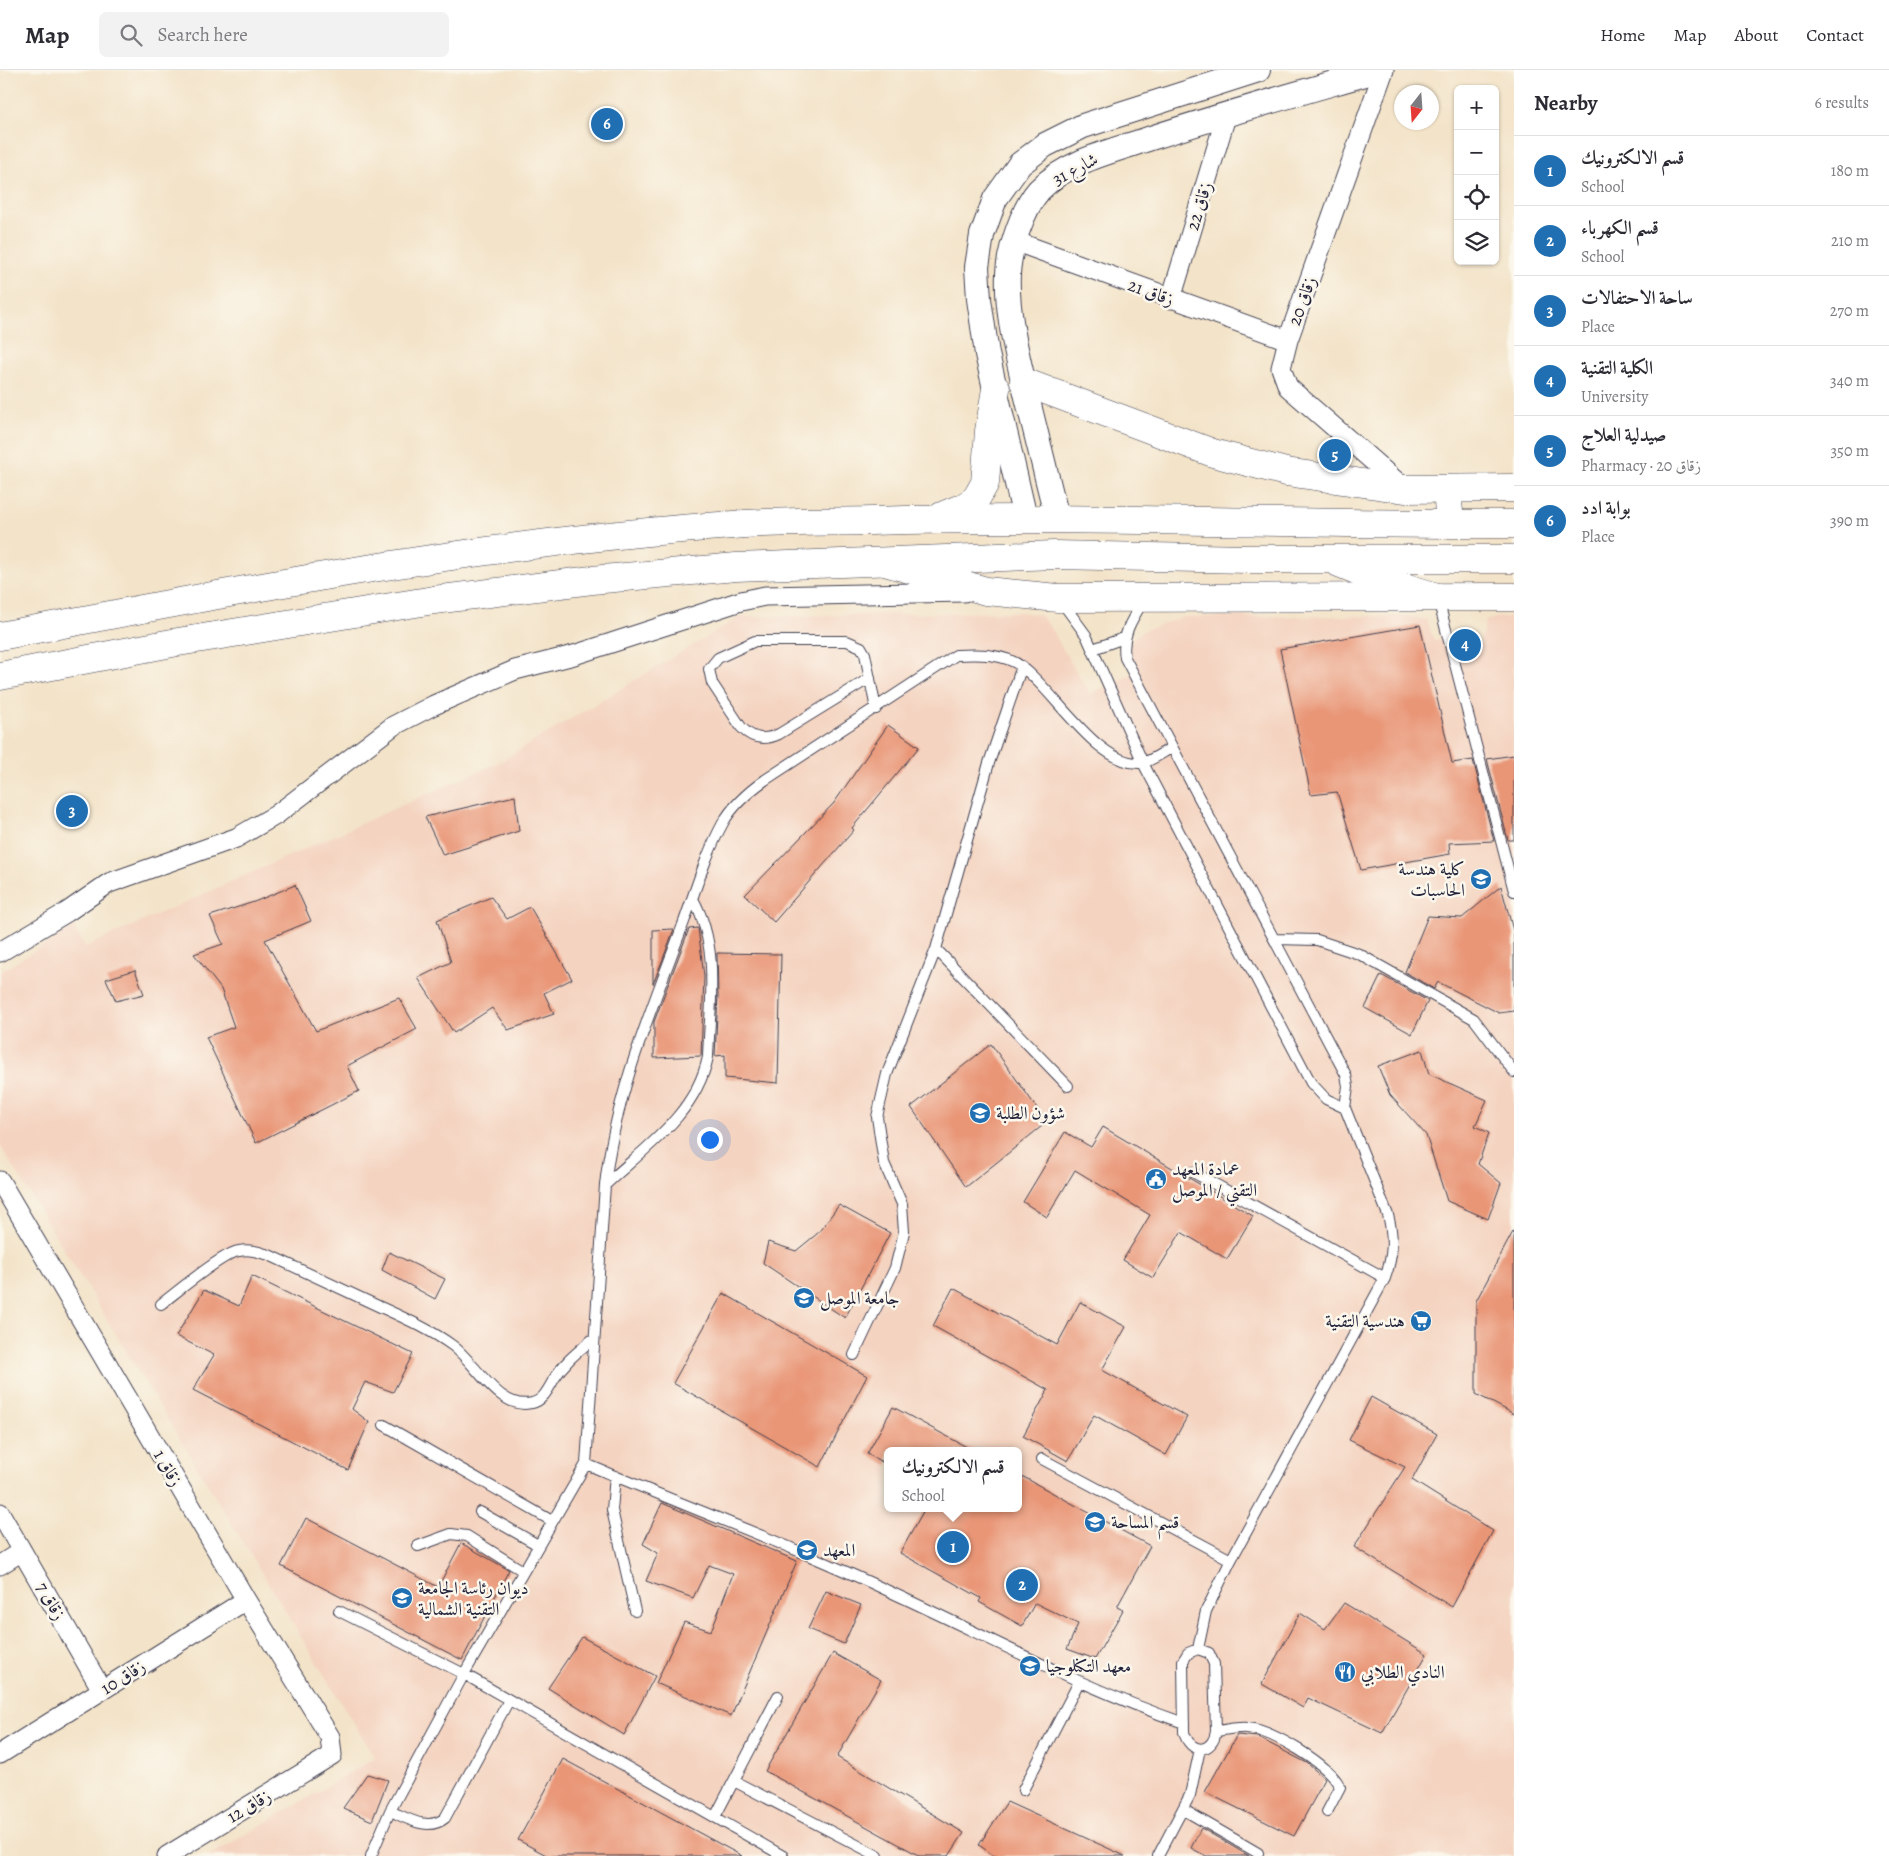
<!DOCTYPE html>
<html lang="en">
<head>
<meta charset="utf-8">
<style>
  body { margin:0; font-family:Alegreya,Amiri,serif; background:#f2f2f3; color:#2b2b33 }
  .controls { position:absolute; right:15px; top:15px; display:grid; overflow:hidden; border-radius:8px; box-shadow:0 1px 4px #0004 }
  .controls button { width:45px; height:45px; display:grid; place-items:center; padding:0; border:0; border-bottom:1px solid #e1e1e2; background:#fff; color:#2b2b33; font:25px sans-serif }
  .compass { position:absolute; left:1394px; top:15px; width:45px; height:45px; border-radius:50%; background:#fff; box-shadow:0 1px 4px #0004; rotate:197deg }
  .you { position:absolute; left:709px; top:1069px; width:18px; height:18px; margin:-12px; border:4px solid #fff; border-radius:50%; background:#1a73e8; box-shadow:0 0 0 8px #1a73e833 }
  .badge { display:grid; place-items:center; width:32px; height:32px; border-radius:50%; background:#1f6fb2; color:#fff; font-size:16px; font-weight:700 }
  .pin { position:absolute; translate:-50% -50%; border:2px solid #fff; box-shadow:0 1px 5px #0006 }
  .popup { position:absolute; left:884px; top:1377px; width:138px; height:65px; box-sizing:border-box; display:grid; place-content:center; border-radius:8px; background:#fff; filter:drop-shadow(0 1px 4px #0005); font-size:16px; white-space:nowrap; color:#7c7c81 }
  .popup b { font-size:19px; color:#2b2b33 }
  .popup::after { content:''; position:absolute; left:50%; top:100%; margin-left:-10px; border:10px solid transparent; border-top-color:#fff }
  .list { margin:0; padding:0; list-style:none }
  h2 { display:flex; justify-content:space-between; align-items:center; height:65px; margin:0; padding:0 20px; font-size:21px }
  h2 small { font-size:16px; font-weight:400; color:#7c7c81 }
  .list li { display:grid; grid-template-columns:32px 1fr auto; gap:15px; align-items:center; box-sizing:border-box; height:70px; padding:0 20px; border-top:1px solid #e1e1e2 }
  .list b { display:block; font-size:19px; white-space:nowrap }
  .list p { margin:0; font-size:16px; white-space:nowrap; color:#7c7c81 }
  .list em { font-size:16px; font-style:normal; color:#7c7c81 }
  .icon { flex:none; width:28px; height:28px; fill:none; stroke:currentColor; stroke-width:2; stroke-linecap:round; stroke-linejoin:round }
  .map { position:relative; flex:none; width:1514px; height:1786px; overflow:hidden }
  header { display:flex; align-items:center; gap:30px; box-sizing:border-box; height:70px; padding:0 25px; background:#fff; border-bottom:1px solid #e1e1e2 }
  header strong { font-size:24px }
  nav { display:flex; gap:28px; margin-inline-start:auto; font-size:18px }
  .search { width:350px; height:45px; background:#f2f2f3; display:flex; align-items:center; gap:12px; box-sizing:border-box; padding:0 18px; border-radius:8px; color:#7c7c81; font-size:19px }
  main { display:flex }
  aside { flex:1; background:#fff }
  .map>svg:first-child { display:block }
  .built { fill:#f4d3c0; fill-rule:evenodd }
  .building { fill:#e99677 }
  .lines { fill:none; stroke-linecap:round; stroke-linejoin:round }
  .service-casing { stroke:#413f50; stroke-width:12 }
  .minor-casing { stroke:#413f50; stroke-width:21 }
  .tertiary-casing { stroke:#413f50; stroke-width:26 }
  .secondary-casing { stroke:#413f50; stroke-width:29 }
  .trunk-casing { stroke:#413f50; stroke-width:29 }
  .service { stroke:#fff; stroke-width:10 }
  .minor { stroke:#fff; stroke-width:19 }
  .tertiary { stroke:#fff; stroke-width:24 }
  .secondary { stroke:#fff; stroke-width:28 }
  .trunk { stroke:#fff; stroke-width:28 }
  .labels { text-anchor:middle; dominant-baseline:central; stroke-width:5; stroke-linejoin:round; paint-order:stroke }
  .street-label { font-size:18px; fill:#22223b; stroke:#fbf7ec }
  .poi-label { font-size:18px; fill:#22223b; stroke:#fbf7ec; text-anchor:start }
</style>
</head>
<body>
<header>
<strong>Map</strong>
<div class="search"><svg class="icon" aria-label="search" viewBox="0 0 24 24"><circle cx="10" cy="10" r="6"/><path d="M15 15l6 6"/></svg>Search here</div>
<nav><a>Home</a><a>Map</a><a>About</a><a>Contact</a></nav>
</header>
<main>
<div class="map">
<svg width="1514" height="1786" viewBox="0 0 1514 1786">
  <rect width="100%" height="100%" fill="#fbf7ec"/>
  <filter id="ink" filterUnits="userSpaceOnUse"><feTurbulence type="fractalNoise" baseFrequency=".02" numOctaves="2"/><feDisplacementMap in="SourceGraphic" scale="10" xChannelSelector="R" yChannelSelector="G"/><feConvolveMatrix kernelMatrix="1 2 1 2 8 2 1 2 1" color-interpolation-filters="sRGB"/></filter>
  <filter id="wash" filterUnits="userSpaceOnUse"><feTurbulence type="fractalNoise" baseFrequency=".0096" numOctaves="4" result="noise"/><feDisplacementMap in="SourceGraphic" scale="20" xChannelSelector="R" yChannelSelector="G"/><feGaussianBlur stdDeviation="1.12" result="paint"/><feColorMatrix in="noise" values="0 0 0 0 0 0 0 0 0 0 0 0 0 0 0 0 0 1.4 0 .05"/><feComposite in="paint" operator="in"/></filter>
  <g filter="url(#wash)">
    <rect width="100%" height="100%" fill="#f3e3c8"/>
    <path class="built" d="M 1020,542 L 1040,545 L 1047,553 L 1090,624 L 1137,602 L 1126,574 L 1143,561 L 1183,547 L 1407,546 L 1426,550 L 1434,570 L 1480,573 L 1486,551 L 1498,547 L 1514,547 L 1514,1786 L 209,1786 L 375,1688 L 0,1075 L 0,902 L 74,857 L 85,877 L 501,691 L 740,547 ZM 888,1381 L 1018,1381 L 1018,1438 L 888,1438 Z"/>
    <g id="blocks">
      <path class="building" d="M 1420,555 L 1452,693 L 1473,690 L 1494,771 L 1449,773 L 1450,784 L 1361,800 L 1337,722 L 1311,725 L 1280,579 Z
        M 888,655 L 919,677 L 852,758 L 854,760 L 774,852 L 745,825 L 834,733 Z
        M 1514,685 L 1514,770 L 1508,770 L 1487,689 Z
        M 515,726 L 519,761 L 443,785 L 425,747 Z
        M 295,815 L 311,851 L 265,870 L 316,961 L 399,928 L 417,959 L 347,996 L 359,1021 L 256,1073 L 206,967 L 234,957 L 221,919 L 194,884 L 223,874 L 210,846 L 254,832 Z
        M 1501,816 L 1514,864 L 1514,941 L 1499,943 L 1438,912 L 1434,919 L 1405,902 L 1428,846 L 1462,848 Z
        M 491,827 L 507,849 L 530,837 L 572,909 L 544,923 L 554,944 L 508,960 L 492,938 L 454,963 L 418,908 L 451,892 L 437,850 Z
        M 698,858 L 704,906 L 701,986 L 654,988 L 654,952 L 689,859 Z
        M 674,859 L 663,889 L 653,914 L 653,860 Z
        M 717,883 L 781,884 L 778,1013 L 725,1008 L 725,985 L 715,986 L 718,926 Z
        M 135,900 L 144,924 L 116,931 L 106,909 Z
        M 1381,905 L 1428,931 L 1412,964 L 1365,938 Z
        M 991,974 L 1047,1052 L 966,1117 L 911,1037 Z
        M 1422,980 L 1429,1004 L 1487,1030 L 1475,1056 L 1489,1063 L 1478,1094 L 1501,1113 L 1488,1149 L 1447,1131 L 1426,1065 L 1390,1025 L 1378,996 Z
        M 1103,1057 L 1253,1146 L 1227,1189 L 1181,1162 L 1153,1208 L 1123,1190 L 1150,1145 L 1075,1100 L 1047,1147 L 1023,1132 L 1065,1062 L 1091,1077 Z
        M 839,1135 L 890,1163 L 845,1248 L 763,1193 L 768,1172 L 796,1181 L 818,1163 Z
        M 1514,1160 L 1514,1344 L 1476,1324 L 1476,1231 Z
        M 389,1182 L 445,1209 L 435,1229 L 382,1200 Z
        M 252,1206 L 413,1284 L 393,1322 L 365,1312 L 352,1339 L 369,1352 L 348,1400 L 193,1320 L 214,1285 L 176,1266 L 204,1220 L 239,1236 Z
        M 953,1218 L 1057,1275 L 1080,1232 L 1126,1257 L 1102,1300 L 1187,1347 L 1166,1385 L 1094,1345 L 1068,1391 L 1023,1366 L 1048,1320 L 933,1256 Z
        M 723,1223 L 867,1306 L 820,1397 L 673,1313 Z
        M 1371,1327 L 1437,1364 L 1412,1410 L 1493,1461 L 1452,1537 L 1354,1477 L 1405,1397 L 1349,1370 Z
        M 893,1337 L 974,1381 L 888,1381 L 888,1395 L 867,1384 Z
        M 1018,1404 L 1150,1476 L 1117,1537 L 1123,1540 L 1095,1589 L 1067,1579 L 1078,1554 L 1035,1533 L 1022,1556 L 979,1532 L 981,1528 L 900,1483 L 925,1438 L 1018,1438 Z
        M 662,1433 L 797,1491 L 731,1646 L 656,1613 L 684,1552 L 711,1561 L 733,1504 L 709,1495 L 693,1528 L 646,1511 L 658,1483 L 643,1474 Z
        M 306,1448 L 438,1517 L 461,1473 L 509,1500 L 462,1590 L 281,1496 Z
        M 826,1521 L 861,1535 L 844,1574 L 808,1559 Z
        M 1344,1533 L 1427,1584 L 1382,1663 L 1308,1628 L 1303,1638 L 1262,1614 L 1300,1543 L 1325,1559 Z
        M 582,1567 L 655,1606 L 624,1665 L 548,1618 Z
        M 833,1583 L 881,1610 L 837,1687 L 964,1763 L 949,1786 L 920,1786 L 765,1701 Z
        M 1237,1665 L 1257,1667 L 1307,1693 L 1325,1709 L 1294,1766 L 1205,1722 Z
        M 563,1689 L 742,1786 L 548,1786 L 518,1770 Z
        M 367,1704 L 388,1710 L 372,1751 L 343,1738 Z
        M 1007,1732 L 1125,1786 L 994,1786 L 979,1775 Z
        M 1201,1758 L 1249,1786 L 1206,1786 L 1191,1778 Z"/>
    </g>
  </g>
  <g filter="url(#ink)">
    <use href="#blocks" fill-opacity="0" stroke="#413f50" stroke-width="1"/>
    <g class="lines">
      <g class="service-casing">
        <path id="service" d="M 1438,529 L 1514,821
          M 1144,530 C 1132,549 1121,565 1125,588 L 1346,1005 L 1348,1016 L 1345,1038 L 1388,1145 C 1394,1168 1393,1186 1385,1208 L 1231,1490 L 1206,1541 L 1198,1579
          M 1061,531 L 1086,565 L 1143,693 L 1311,1013 L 1326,1029 L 1345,1038
          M 1093,579 L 1124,568
          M 870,608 L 779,664 C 764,671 752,669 741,657 L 712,613 L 709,599 L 718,588 L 755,571 L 847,571 L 861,577 L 865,584 L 876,639
          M 1275,869 L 1317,870 L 1359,884 L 1474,949 L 1514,1002
          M 936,879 L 1068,1016
          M 1193,1102 L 1385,1208
          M 605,1115 C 646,1077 696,1044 708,987 C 710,933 720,877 693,829
          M 161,1234 C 177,1222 223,1183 239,1181 C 250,1179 259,1182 269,1185 C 305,1202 341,1219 376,1235 C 402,1247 430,1259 453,1276 C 477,1294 499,1341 532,1333 C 543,1331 549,1318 554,1309 C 564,1292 579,1281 594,1268
          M 854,1285 L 895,1198 L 904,1162 L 902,1134 L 884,1093 L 877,1047 L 887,1004 L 936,879 L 989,693 L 1022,596
          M 384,1355 L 552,1451
          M 1042,1389 L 1231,1490
          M 586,1394 C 690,1438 796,1477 897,1525 C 992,1569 1085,1619 1184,1653
          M 615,1406 L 612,1440 L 635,1541
          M 480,1442 L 538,1475
          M 418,1476 L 451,1464 L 467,1466 L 523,1501
          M 339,1541 L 464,1604 L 586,1394 L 605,1115 C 615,1026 650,943 681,860 C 694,825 705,786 723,753 C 733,735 748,722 765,710 L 956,585 C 978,584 1004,583 1022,597 C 1054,620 1097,696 1141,693 C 1150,692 1162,683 1171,678
          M 1198,1579 L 1209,1583 L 1214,1594 L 1216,1661 C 1213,1684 1190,1685 1184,1662 L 1183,1591 L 1188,1583 Z
          M 1216,1661 C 1226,1660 1237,1657 1247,1658 C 1272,1660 1329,1694 1340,1717 L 1327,1742
          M 734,1711 L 878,1786
          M 1023,1720 L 1079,1612
          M 1184,1740 L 1258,1783
          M 390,1741 C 407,1748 428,1762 445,1748 L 509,1630
          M 715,1747 L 778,1626
          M 371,1786 L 390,1741 L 464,1604 L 783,1786
          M 1158,1786 L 1190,1725 L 1200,1679"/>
      </g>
      <g class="minor-casing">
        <path id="minor" d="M 1384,0 L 1288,270 L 1281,298 L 1288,317 L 1405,419
          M 1014,171 L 1288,270
          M 1171,229 L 1227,43
          M 0,882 L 67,842 L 109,813 L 236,768 L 276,745 L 393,656 L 434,635 L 515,600 L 574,585 L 741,531 L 765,526 L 964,522
          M 0,1111 L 246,1530 L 330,1667 L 332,1685 L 167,1786
          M 0,1443 L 102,1620
          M 0,1495 L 22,1481
          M 0,1684 L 246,1530"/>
      </g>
      <g class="tertiary-casing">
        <path id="tertiary" d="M 1025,448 L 987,284 L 979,229 L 977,197 L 982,165 L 995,129 L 1020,94 L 1045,75 L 1083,56 L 1258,0
          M 1057,448 C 1047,407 1037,367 1027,327 C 1018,288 1006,244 1008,204 C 1009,180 1023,138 1039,120 C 1068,90 1114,81 1151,68 C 1227,43 1303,22 1379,0"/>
      </g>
      <g class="secondary-casing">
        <path id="secondary" d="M 1024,312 L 1213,383 L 1286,402 L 1405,419 L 1514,418
          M 885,492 L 986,521 L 1058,528 L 1514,527"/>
      </g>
      <g class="trunk-casing">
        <path id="trunk" d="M 1447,419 L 1450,454
          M 942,446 L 964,437 L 976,429 L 985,413 L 989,361 L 996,319
          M 1339,493 L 1381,510 L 1437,527
          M 0,566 C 243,519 486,472 733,455 C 779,451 825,452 871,451 C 1085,445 1300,455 1514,454
          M 0,606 L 172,573 L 434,530 L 592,510 L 736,497 L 1054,485 L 1248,489 L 1514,489"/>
      </g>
      <use href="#service" class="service"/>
      <use href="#minor" class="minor"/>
      <use href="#tertiary" class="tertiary"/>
      <use href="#secondary" class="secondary"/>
      <use href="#trunk" class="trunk"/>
    </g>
  </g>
  <defs>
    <g id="school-disc" transform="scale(1.125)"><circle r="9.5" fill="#1f6fb2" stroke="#fbf7ec"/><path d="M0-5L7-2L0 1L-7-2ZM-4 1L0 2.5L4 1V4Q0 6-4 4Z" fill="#fff"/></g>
    <g id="civic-disc" transform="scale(1.125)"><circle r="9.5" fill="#1f6fb2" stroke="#fbf7ec"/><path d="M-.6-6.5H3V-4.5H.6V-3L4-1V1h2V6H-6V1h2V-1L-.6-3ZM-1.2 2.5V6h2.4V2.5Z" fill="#fff"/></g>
    <g id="university-disc" transform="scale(1.125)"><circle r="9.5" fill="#1f6fb2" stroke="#fbf7ec"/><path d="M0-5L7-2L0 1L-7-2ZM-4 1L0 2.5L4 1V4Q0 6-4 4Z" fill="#fff"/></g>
    <g id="supermarket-disc" transform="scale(1.125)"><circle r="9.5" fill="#1f6fb2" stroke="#fbf7ec"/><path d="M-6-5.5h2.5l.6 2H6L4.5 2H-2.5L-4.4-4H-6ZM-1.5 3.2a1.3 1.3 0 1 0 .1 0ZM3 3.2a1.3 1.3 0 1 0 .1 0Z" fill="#fff"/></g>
    <g id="restaurant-disc" transform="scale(1.125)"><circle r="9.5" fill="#1f6fb2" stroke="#fbf7ec"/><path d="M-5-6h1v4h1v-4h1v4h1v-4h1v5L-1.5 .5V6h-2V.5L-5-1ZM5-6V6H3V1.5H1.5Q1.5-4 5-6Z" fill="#fff"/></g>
  </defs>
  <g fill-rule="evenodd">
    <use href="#school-disc" x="1481" y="809"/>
    <use href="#school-disc" x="980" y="1043"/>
    <use href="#civic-disc" x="1156" y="1109"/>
    <use href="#university-disc" x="804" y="1228"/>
    <use href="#supermarket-disc" x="1421" y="1251"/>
    <use href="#school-disc" x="1095" y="1452"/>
    <use href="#university-disc" x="807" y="1480"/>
    <use href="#school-disc" x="402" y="1528"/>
    <use href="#university-disc" x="1030" y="1596"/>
    <use href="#restaurant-disc" x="1345" y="1602"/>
  </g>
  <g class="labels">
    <g class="street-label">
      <text transform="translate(1075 99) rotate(-28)">شارع 31</text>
      <text transform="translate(1199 136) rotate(-73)">زقاق 22</text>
      <text transform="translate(1151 222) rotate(20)">زقاق 21</text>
      <text transform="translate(1302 231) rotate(-70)">زقاق 20</text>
      <text transform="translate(168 1398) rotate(60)">زقاق 1</text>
      <text transform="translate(51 1531) rotate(60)">زقاق 7</text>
      <text transform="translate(123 1607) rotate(-32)">زقاق 10</text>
      <text transform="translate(249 1736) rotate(-31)">زقاق 12</text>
    </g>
    <g class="poi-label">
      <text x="1465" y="799" text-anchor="end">كلية هندسة<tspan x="1465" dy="21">الحاسبات</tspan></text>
      <text x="996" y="1043">شؤون الطلبة</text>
      <text x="1172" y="1099">عمادة المعهد<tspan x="1172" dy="21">التقني / الموصل</tspan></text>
      <text x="820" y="1228">جامعة الموصل</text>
      <text x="1405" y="1251" text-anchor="end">هندسية التقنية</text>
      <text x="1111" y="1452">قسم المساحة</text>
      <text x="823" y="1480">المعهد</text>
      <text x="418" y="1518">ديوان رئاسة الجامعة<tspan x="418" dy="21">التقنية الشمالية</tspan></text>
      <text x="1046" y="1596">معهد التكنلوجيا</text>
      <text x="1361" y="1602">النادي الطلابي</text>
    </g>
  </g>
</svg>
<div class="controls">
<button>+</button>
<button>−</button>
<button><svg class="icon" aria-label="locate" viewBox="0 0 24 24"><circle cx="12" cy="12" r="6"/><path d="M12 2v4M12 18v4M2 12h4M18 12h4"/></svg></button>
<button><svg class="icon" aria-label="layers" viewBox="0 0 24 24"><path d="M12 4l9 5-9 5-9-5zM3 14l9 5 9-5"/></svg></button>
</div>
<svg class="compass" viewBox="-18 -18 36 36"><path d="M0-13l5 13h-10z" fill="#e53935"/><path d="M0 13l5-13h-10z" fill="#7c7c81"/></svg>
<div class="you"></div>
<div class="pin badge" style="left:953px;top:1477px">1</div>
<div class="popup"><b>قسم الالكترونيك</b>School</div>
<div class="pin badge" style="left:1022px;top:1515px">2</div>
<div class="pin badge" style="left:72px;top:741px">3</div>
<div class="pin badge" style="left:1465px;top:575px">4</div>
<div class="pin badge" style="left:1335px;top:385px">5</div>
<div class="pin badge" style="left:607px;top:54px">6</div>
</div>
<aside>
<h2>Nearby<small>6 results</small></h2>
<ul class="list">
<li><span class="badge">1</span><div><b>قسم الالكترونيك</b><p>School</p></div><em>180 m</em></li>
<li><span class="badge">2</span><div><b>قسم الكهرباء</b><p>School</p></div><em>210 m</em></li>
<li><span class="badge">3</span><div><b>ساحة الاحتفالات</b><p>Place</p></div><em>270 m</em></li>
<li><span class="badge">4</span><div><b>الكلية التقنية</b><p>University</p></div><em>340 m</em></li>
<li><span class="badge">5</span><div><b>صيدلية العلاج</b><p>Pharmacy · زقاق 20</p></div><em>350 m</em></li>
<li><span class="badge">6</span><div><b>بوابة ادد</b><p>Place</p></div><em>390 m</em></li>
</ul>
</aside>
</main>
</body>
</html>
